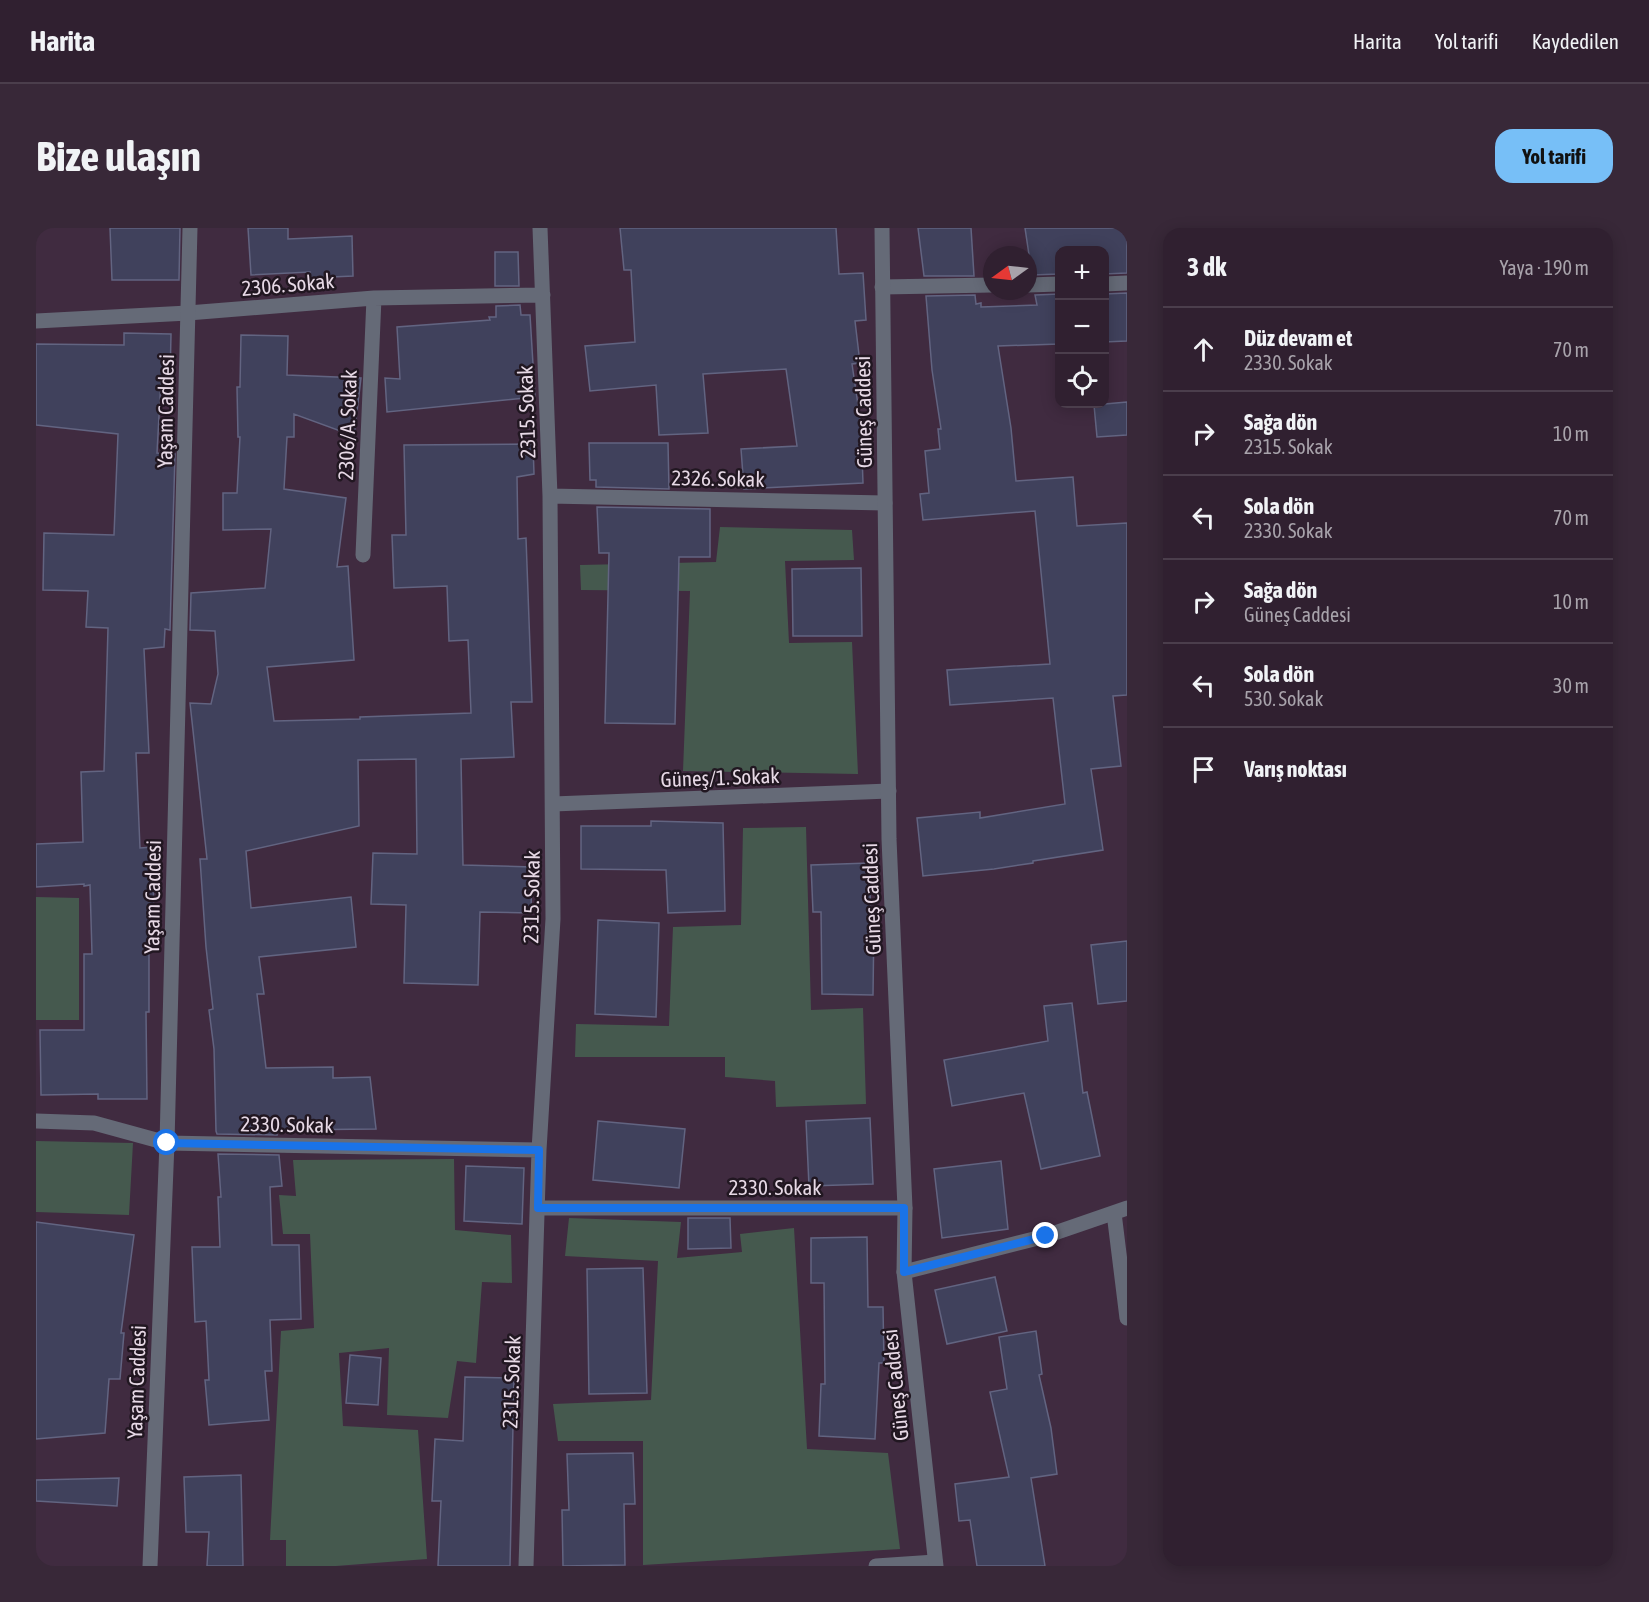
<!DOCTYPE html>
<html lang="tr">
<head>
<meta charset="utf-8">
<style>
  body { margin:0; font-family:"Asap Condensed",sans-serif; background:#382838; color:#f1f3f6 }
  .controls { position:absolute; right:18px; top:18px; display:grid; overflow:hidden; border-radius:12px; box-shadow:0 3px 15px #0003 }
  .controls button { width:54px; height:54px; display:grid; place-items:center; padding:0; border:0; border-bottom:2px solid #4b3e4c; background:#302030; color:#f1f3f6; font:30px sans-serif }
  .compass { position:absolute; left:947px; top:18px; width:54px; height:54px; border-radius:50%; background:#302030; box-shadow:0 3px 15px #0003; rotate:255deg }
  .stop { position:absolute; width:18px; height:18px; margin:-14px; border:4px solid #1a73e8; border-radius:50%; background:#fff }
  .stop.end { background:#1a73e8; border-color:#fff; box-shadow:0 2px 6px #0008 }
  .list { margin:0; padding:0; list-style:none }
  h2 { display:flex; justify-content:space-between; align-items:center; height:78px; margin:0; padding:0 24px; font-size:26px }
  h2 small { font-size:20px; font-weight:400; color:#a8a3ab }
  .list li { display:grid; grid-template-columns:39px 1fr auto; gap:18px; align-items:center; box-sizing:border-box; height:84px; padding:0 24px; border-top:2px solid #4b3e4c }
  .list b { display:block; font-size:22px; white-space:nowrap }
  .list p { margin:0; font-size:20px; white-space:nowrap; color:#a8a3ab }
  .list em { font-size:20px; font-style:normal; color:#a8a3ab }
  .icon { flex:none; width:33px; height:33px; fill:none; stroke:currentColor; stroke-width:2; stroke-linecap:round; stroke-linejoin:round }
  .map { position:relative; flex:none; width:1091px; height:1338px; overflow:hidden; border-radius:18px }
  header { display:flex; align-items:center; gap:36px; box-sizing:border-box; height:84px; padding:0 30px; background:#302030; border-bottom:2px solid #4b3e4c }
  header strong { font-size:28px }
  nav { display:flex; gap:33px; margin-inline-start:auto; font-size:21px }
  .intro { display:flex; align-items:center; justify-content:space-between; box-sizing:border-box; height:144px; padding:0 36px }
  h1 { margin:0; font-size:42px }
  .button { padding:15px 27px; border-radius:18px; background:#77bff7; color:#111; font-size:21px; font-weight:700 }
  main { display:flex; gap:36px; padding:0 36px }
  aside { flex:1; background:#302030; border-radius:18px; box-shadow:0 3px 15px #0003 }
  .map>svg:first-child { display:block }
  .green { fill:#45594e }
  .building { fill:#40415c; stroke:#626481; stroke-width:1.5 }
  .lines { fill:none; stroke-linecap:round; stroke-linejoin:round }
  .minor { stroke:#656a77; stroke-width:15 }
  .tertiary { stroke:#656a77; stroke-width:15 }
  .route { stroke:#1a73e8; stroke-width:8 }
  .labels { text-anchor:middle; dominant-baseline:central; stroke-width:5; stroke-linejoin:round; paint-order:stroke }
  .street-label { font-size:21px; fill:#e7d9e6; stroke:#211721 }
</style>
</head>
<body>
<header>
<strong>Harita</strong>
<nav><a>Harita</a><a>Yol tarifi</a><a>Kaydedilen</a></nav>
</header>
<div class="intro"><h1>Bize ulaşın</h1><a class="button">Yol tarifi</a></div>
<main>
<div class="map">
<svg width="1091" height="1338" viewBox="0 0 1091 1338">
  <rect width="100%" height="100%" fill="#402b40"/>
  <path class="green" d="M 684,299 L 816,302 L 818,332 L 749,333 L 753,415 L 816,414 L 822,546 L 647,543 L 654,363 L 545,362 L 544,337 L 680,334 Z
    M 770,599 L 775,782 L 827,780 L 830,876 L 740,879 L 739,853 L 689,849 L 689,829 L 539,829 L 540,796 L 633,798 L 637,699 L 705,697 L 707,600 Z
    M 0,669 L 43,670 L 43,792 L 0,792 Z
    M 0,913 L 97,915 L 93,987 L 0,984 Z
    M 418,931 L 419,1002 L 475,1007 L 476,1055 L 446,1054 L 440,1135 L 421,1133 L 412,1190 L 351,1187 L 353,1120 L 303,1125 L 307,1198 L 382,1202 L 391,1331 L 300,1338 L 250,1338 L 250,1312 L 234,1312 L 245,1103 L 278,1100 L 274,1006 L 247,1006 L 243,967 L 260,968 L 257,932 Z
    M 533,990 L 645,994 L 641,1030 L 706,1024 L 704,1006 L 758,1000 L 771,1221 L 852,1225 L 864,1321 L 607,1337 L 607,1213 L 522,1213 L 517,1176 L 615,1172 L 622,1033 L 529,1028 Z"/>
  <path class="building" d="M 74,0 L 144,0 L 143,52 L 76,52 Z
    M 212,0 L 252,0 L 252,11 L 316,8 L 317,48 L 274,50 L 274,44 L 215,47 Z
    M 584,0 L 800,0 L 803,46 L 827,45 L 830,92 L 819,93 L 824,135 L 816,136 L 825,197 L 827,255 L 708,261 L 705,221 L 761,218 L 750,141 L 667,146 L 672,205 L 623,207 L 620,157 L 554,163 L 549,118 L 599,114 L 595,42 L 588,42 Z
    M 882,0 L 935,0 L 938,48 L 888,48 Z
    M 989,0 L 1091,0 L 1091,45 L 1068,46 L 1068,22 L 1023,22 L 1023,46 L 996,47 Z
    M 459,24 L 482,24 L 483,58 L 459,58 Z
    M 1091,65 L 1091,113 L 1068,114 L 1068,66 Z
    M 1023,66 L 1023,116 L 962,118 L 975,200 L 980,253 L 1037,249 L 1041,298 L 1091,295 L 1091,467 L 1077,468 L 1085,538 L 1055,541 L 1067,622 L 997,633 L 997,635 L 958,641 L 887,648 L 881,590 L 944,584 L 944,590 L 1029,576 L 1017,470 L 914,477 L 911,442 L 1014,436 L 999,283 L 887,292 L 884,266 L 893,265 L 889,223 L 904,221 L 902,201 L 905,201 L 896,142 L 890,68 L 939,67 L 940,76 L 945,75 L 945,79 L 1001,77 L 999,67 Z
    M 484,77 L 485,87 L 494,87 L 499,169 L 351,184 L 349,150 L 364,151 L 361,99 L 454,92 L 453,89 L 460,89 L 460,78 Z
    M 88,105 L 135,106 L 134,152 L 125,152 L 121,225 L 139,226 L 134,402 L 129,401 L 128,419 L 108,421 L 113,525 L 100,525 L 104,620 L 117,619 L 118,715 L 113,716 L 113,784 L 110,784 L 111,871 L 62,871 L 62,866 L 5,867 L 4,802 L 48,802 L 48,726 L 56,726 L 54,657 L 48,658 L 48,656 L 0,659 L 0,616 L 47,614 L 45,544 L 68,543 L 72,400 L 50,399 L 52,363 L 7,362 L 8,305 L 78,307 L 82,206 L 0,197 L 0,116 L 88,117 Z
    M 205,107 L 252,108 L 251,147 L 325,150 L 318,208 L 258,186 L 258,209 L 251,209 L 248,261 L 310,270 L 301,339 L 312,338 L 318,432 L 231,439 L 238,493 L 324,491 L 324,489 L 435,485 L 432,412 L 413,413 L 411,358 L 358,360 L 356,307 L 370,307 L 368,217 L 497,216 L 498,246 L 481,249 L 482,311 L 490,310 L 496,474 L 475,474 L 478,529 L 425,531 L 427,637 L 496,639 L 495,685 L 444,684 L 442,757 L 368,755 L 370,677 L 335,676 L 337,625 L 381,626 L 380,531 L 322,532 L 323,598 L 210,623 L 215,680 L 315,669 L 320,719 L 223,729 L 228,766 L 221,766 L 230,840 L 297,839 L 297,850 L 334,849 L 340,901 L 241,902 L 241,907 L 181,906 L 180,903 L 178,821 L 173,782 L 177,781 L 170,719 L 164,631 L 171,631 L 154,475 L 175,476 L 182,446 L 179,403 L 154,402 L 155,365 L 229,360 L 235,301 L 187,302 L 187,265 L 201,265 L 204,209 L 202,209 L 201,159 L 204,159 Z
    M 1091,174 L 1091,207 L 1061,209 L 1058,177 Z
    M 553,215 L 632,215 L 633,261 L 560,259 L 560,252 L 554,252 Z
    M 561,279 L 674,281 L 674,329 L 643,329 L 639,496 L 569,495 L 573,325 L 563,325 Z
    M 825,340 L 826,408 L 757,408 L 756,341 Z
    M 615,593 L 687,595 L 689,683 L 632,685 L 630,642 L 545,641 L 545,598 L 615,598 Z
    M 833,635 L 835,693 L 838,693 L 837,767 L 786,766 L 785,684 L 777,684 L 775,637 Z
    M 562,692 L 623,695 L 620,789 L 559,786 Z
    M 1091,713 L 1091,773 L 1062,776 L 1055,717 Z
    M 1036,775 L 1047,865 L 1051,864 L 1064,928 L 1005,941 L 988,865 L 916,878 L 908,832 L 1012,813 L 1008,778 Z
    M 834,890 L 837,956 L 773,958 L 770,893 Z
    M 562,893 L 649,901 L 643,960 L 557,952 Z
    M 182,926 L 243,927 L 246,958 L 234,959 L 236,1017 L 263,1017 L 265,1091 L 234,1092 L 236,1143 L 229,1143 L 233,1192 L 173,1197 L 169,1152 L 173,1152 L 170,1093 L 159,1094 L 156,1019 L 184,1019 L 182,969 L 185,969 Z
    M 965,933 L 972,1001 L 906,1010 L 898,941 Z
    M 430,938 L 488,940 L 486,996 L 428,993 Z
    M 652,990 L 694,990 L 695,1020 L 652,1021 Z
    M 0,994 L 98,1007 L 85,1105 L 88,1105 L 84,1151 L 73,1151 L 69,1205 L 0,1211 Z
    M 831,1009 L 832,1079 L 847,1079 L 848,1135 L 843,1135 L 839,1211 L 783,1208 L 785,1156 L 789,1156 L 788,1055 L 775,1055 L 775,1010 Z
    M 607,1040 L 611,1165 L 553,1166 L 551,1041 Z
    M 959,1049 L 971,1103 L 911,1116 L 899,1062 Z
    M 1000,1103 L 1006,1146 L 1003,1147 L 1015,1200 L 1021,1246 L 995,1250 L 1009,1338 L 941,1338 L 934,1292 L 923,1293 L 919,1256 L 973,1249 L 954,1164 L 971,1161 L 963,1109 Z
    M 314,1127 L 345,1130 L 342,1177 L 310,1175 Z
    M 429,1149 L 478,1150 L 474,1338 L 402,1338 L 405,1273 L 396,1273 L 399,1211 L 427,1213 Z
    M 597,1225 L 599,1276 L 588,1276 L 589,1337 L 527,1338 L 526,1282 L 533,1282 L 531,1226 Z
    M 205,1247 L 207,1338 L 171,1338 L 173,1304 L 150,1304 L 148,1249 Z
    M 83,1250 L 81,1278 L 0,1273 L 0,1252 Z"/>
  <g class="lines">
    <path class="minor" d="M 1068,56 L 1091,55
      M 992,57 L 1023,56
      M 846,59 L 956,57
      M 0,93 L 152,85 L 338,70 L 507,67
      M 514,268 L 849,275
      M 327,327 L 338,70
      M 517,576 L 853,563
      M 0,893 L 58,895 L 131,915 L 503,922
      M 502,980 L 869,980
      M 1078,985 L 1091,1090
      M 868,1044 L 1010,1008 L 1091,980
      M 490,1338 L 503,922 L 517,691 L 514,268 L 504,0
      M 840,1338 L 899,1334"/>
    <path class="tertiary" d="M 846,0 L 853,611 L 869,980 L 868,1044 L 900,1338
      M 114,1338 L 131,915 L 154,0"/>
  </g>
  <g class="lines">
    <path class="route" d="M 131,915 L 503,922 L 502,980 L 868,980 L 868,1044 L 1010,1008"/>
  </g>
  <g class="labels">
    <g class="street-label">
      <text transform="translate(252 56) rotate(-5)">2306. Sokak</text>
      <text transform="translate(129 183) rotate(-89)">Yaşam Caddesi</text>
      <text transform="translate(490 184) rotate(-92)">2315. Sokak</text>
      <text transform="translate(827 184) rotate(-91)">Güneş Caddesi</text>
      <text transform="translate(311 197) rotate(-88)">2306/A. Sokak</text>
      <text transform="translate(682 250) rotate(1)">2326. Sokak</text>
      <text transform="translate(684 549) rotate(-2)">Güneş/1. Sokak</text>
      <text transform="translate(116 669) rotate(-89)">Yaşam Caddesi</text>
      <text transform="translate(495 669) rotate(-89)">2315. Sokak</text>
      <text transform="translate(835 671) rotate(-92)">Güneş Caddesi</text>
      <text transform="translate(251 896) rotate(1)">2330. Sokak</text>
      <text x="739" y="959">2330. Sokak</text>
      <text transform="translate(100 1154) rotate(-88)">Yaşam Caddesi</text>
      <text transform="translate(475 1154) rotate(-88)">2315. Sokak</text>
      <text transform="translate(859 1157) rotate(-96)">Güneş Caddesi</text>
    </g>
  </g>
</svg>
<div class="controls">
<button>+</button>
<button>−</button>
<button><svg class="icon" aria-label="locate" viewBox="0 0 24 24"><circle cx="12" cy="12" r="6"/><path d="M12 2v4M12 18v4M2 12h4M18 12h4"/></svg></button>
</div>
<svg class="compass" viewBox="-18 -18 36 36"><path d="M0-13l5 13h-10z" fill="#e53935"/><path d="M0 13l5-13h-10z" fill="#a8a3ab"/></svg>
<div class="stop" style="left:131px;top:915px"></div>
<div class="stop end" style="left:1010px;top:1008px"></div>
</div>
<aside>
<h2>3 dk<small>Yaya · 190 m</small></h2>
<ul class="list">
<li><svg class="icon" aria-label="ahead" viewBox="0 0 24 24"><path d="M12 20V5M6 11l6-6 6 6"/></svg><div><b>Düz devam et</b><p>2330. Sokak</p></div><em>70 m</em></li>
<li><svg class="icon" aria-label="right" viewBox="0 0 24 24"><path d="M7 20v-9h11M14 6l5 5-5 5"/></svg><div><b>Sağa dön</b><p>2315. Sokak</p></div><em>10 m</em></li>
<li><svg class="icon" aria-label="left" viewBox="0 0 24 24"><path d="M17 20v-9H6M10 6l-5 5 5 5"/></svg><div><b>Sola dön</b><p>2330. Sokak</p></div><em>70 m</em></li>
<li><svg class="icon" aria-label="right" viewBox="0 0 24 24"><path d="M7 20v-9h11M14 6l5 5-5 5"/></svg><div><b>Sağa dön</b><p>Güneş Caddesi</p></div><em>10 m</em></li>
<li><svg class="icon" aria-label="left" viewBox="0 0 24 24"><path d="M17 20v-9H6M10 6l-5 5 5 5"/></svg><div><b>Sola dön</b><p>530. Sokak</p></div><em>30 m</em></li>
<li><svg class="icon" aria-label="arrive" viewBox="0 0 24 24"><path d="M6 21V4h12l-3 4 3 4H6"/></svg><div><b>Varış noktası</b></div></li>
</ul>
</aside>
</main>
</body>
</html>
